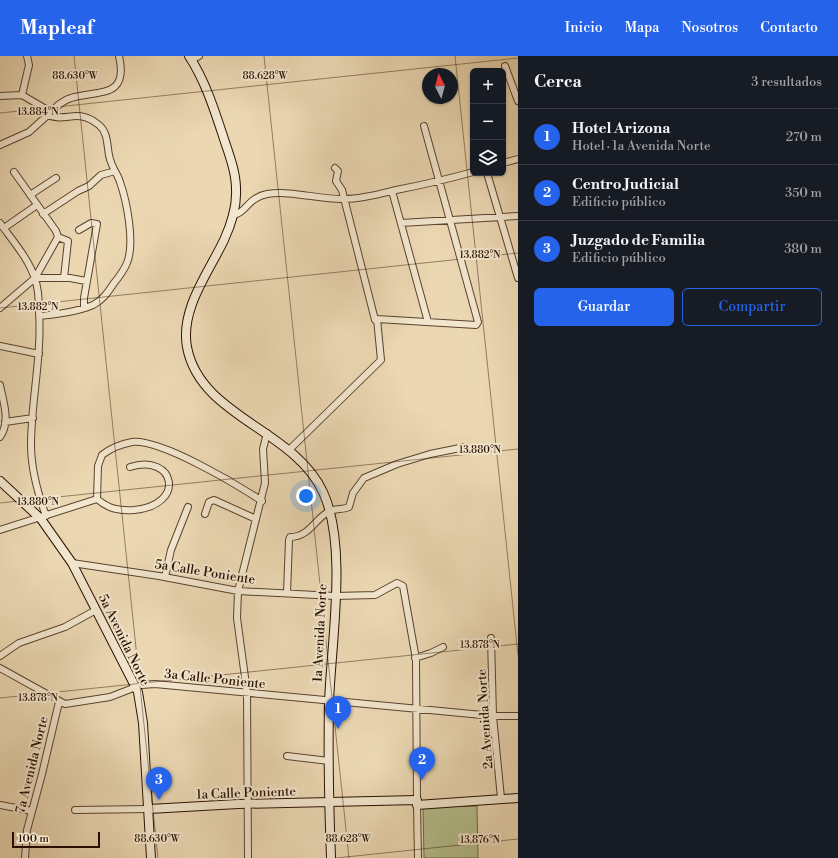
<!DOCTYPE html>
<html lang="es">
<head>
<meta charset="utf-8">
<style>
  body { margin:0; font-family:"Libre Bodoni",serif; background:#242831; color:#f1f3f6 }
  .controls { position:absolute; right:12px; top:12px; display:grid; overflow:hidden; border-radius:6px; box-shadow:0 1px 3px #0004 }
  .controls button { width:36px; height:36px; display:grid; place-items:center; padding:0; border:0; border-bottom:1px solid #363941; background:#171b24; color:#f1f3f6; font:20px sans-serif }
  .compass { position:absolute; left:422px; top:12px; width:36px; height:36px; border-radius:50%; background:#171b24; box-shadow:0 1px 3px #0004; rotate:354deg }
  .scale { position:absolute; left:12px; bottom:10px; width:88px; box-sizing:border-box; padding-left:4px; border:2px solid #2a1000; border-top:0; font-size:11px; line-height:14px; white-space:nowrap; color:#2a1000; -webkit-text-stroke:3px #f2e6ce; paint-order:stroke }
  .you { position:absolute; left:306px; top:440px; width:14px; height:14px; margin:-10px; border:3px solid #fff; border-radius:50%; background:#1a73e8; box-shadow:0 0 0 6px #1a73e833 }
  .badge { display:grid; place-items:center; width:26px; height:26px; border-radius:50%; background:#2563eb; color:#fff; font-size:13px; font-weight:700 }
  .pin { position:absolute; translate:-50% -33px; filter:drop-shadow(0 1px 2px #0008) }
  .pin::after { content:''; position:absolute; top:21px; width:14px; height:12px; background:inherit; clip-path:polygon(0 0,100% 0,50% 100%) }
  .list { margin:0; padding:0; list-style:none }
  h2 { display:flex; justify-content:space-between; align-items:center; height:52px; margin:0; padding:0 16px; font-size:17px }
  h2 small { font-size:13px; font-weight:400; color:#9ea1a6 }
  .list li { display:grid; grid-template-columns:26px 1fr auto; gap:12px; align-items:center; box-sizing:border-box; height:56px; padding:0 16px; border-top:1px solid #363941 }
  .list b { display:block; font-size:15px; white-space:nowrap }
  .list p { margin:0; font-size:13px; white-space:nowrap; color:#9ea1a6 }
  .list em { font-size:13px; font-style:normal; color:#9ea1a6 }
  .actions { display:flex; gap:8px; padding:12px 16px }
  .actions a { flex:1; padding:9px 0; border:1px solid #2563eb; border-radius:6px; text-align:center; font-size:14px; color:#2563eb }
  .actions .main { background:#2563eb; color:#fff }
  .icon { flex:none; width:22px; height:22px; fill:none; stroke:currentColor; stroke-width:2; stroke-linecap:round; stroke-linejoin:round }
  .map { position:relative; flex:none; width:518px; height:802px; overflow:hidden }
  header { display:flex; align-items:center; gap:24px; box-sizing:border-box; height:56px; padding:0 20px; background:#2563eb; color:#fff }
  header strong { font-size:19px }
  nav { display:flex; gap:22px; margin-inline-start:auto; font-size:14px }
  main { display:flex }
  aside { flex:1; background:#171b24 }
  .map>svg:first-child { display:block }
  .green { fill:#b6bf8e; stroke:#706847 }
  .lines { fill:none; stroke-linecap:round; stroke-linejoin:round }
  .street-casing { stroke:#5a422d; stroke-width:8 }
  .secondary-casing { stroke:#2a1000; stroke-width:10 }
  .street { stroke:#f2e6ce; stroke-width:6 }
  .secondary { stroke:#f2e6ce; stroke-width:8 }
  .ticks { fill:none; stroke:#2a1000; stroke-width:1; stroke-opacity:0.45 }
  .labels { text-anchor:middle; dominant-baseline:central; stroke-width:4; stroke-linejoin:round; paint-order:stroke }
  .street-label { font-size:13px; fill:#2a1000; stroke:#f2e6ce }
  .ticks-label { font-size:10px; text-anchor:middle; fill:#2a1000; stroke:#f2e6ce; stroke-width:4; stroke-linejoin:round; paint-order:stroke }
</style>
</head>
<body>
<header>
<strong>Mapleaf</strong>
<nav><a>Inicio</a><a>Mapa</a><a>Nosotros</a><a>Contacto</a></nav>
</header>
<main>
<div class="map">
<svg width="518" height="802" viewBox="0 0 518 802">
  <rect width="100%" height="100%" fill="#ebd8b3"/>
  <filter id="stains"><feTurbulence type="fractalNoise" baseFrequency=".005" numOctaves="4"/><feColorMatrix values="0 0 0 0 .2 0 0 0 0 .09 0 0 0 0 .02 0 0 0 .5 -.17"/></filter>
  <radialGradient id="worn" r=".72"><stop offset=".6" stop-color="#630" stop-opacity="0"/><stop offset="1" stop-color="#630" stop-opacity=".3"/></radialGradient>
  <path class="green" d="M 477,750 L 478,802 L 424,802 L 423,751 Z"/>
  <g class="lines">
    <g class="street-casing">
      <path id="street" d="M 27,0 L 29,9 L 22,39 L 51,56 C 57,50 63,44 71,42 C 98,34 129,43 119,0
        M 192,4 L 199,0
        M 505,10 L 518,45
        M 0,40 L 22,39
        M 0,89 L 29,76 L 50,57
        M 503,107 L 518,103
        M 487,117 L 518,222
        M 392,135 L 428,266
        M 30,139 L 56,122
        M 43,158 L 78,135 L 89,130 L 101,119 L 115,115
        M 232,159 C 245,159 247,142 267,138 C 292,134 320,144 345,143 C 362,143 380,138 396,134 C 422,129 448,123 473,116
        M 0,167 C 12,184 29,203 35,223 C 39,234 39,245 39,256 C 42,301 31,345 31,389 C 31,413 38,438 46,460
        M 401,167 L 518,160
        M 4,172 L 37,149
        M 79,174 L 91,167 L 97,168 L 84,242 L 84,252
        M 58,181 L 68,185 L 64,222
        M 35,222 L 70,222 L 86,225
        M 0,252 L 35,222 L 58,181 L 56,175 L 14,116
        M 40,260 C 57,258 77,256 93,249 C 103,244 108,236 114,227 C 119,221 124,214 127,207 C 135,187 127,146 120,126 C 118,119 113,113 111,106 C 106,95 110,78 99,69 C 77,51 67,67 48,59
        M 377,263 L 476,269 L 478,266 L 424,70
        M 0,290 L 39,298
        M 0,329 C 3,345 11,366 0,381
        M 5,366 L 33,362
        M 288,395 L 381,304 L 377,263 L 375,264 L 342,134 L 336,125 L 338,115 L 335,112
        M 97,443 C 109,453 119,455 134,454 C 187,449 175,397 130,411
        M 205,458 L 209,446 L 214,444 L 256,463
        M 0,474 L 97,443 L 98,410 L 102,399 C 111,392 121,388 132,386 C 161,383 236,428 262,445
        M 72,507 L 159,520 L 238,535 L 335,540 L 375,539 L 397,527 L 403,530 L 416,603 L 417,744
        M 165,521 L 171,494 L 188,451
        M 287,537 L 289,484 L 290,481 C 309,481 314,464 328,456 C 334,452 343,454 349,451 L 353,437 L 364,422 L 397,408 L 430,398 L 465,391
        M 491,582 L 493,660 L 501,742
        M 0,600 L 19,587 L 65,571 L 96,554
        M 415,602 L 431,597 L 443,591
        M 0,612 L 65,648 L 110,641 L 141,629 L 155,628 L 493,660 L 518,660
        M 287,700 L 329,705
        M 0,749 L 32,755
        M 417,749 L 418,802
        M 75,754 L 149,753
        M 25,802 L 27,774 L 42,718 L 59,646
        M 248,802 L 247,636 L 237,562 L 238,535 L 265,427 L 263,393 L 267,377"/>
    </g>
    <g class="secondary-casing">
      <path id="secondary" d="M 189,0 C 206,26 215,56 225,86 C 230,101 236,117 236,133 C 237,150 231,169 224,184 C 209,216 180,253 187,291 C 200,361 294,373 323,436 C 348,490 331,587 329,647 C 328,699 329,750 331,802
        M 0,425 L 41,463 L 72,507 L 138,636 L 143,667 L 151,802
        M 149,753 L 238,748 L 417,744 L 417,749 L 518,742"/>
    </g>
    <use href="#street" class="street"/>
    <use href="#secondary" class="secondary"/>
  </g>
  <path class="ticks" d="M 74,0 L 158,802M 264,0 L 349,802M 455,0 L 518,599M 0,57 L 518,2M 0,252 L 518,197M 0,447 L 518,393M 0,642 L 518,588M 336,802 L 518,783"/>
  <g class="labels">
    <g class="street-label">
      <text transform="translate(205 516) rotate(9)">5a Calle Poniente</text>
      <text transform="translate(320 577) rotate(-87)">1a Avenida Norte</text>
      <text transform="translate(124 584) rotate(64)">5a Avenida Norte</text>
      <text transform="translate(215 623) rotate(6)">3a Calle Poniente</text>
      <text transform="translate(485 663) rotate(-94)">2a Avenida Norte</text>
      <text transform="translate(32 709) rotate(-76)">7a Avenida Norte</text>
      <text transform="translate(246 737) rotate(-2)">1a Calle Poniente</text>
    </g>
  </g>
  <g class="ticks-label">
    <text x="75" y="23">88.630°W</text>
    <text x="265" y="23">88.628°W</text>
    <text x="38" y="59">13.884°N</text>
    <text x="480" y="202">13.882°N</text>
    <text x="38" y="254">13.882°N</text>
    <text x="480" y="397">13.880°N</text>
    <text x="38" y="449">13.880°N</text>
    <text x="480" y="592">13.878°N</text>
    <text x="38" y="645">13.878°N</text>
    <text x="157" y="786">88.630°W</text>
    <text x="348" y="786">88.628°W</text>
    <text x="480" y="787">13.876°N</text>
  </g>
  <rect width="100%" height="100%" filter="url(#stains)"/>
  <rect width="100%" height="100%" fill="url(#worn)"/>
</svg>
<div class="controls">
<button>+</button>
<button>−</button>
<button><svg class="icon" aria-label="layers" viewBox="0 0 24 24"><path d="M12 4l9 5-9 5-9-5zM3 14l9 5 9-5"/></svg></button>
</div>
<svg class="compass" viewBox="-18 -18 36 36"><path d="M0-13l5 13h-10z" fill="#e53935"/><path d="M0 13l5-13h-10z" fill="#9ea1a6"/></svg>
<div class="scale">100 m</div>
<div class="you"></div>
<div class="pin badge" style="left:338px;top:673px">1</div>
<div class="pin badge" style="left:422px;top:724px">2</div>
<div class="pin badge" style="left:159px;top:744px">3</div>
</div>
<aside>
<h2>Cerca<small>3 resultados</small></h2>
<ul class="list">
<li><span class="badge">1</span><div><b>Hotel Arizona</b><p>Hotel · 1a Avenida Norte</p></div><em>270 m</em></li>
<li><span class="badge">2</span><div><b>Centro Judicial</b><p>Edificio público</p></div><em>350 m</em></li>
<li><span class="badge">3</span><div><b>Juzgado de Familia</b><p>Edificio público</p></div><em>380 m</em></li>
</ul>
<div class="actions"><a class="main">Guardar</a><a>Compartir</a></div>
</aside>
</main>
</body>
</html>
